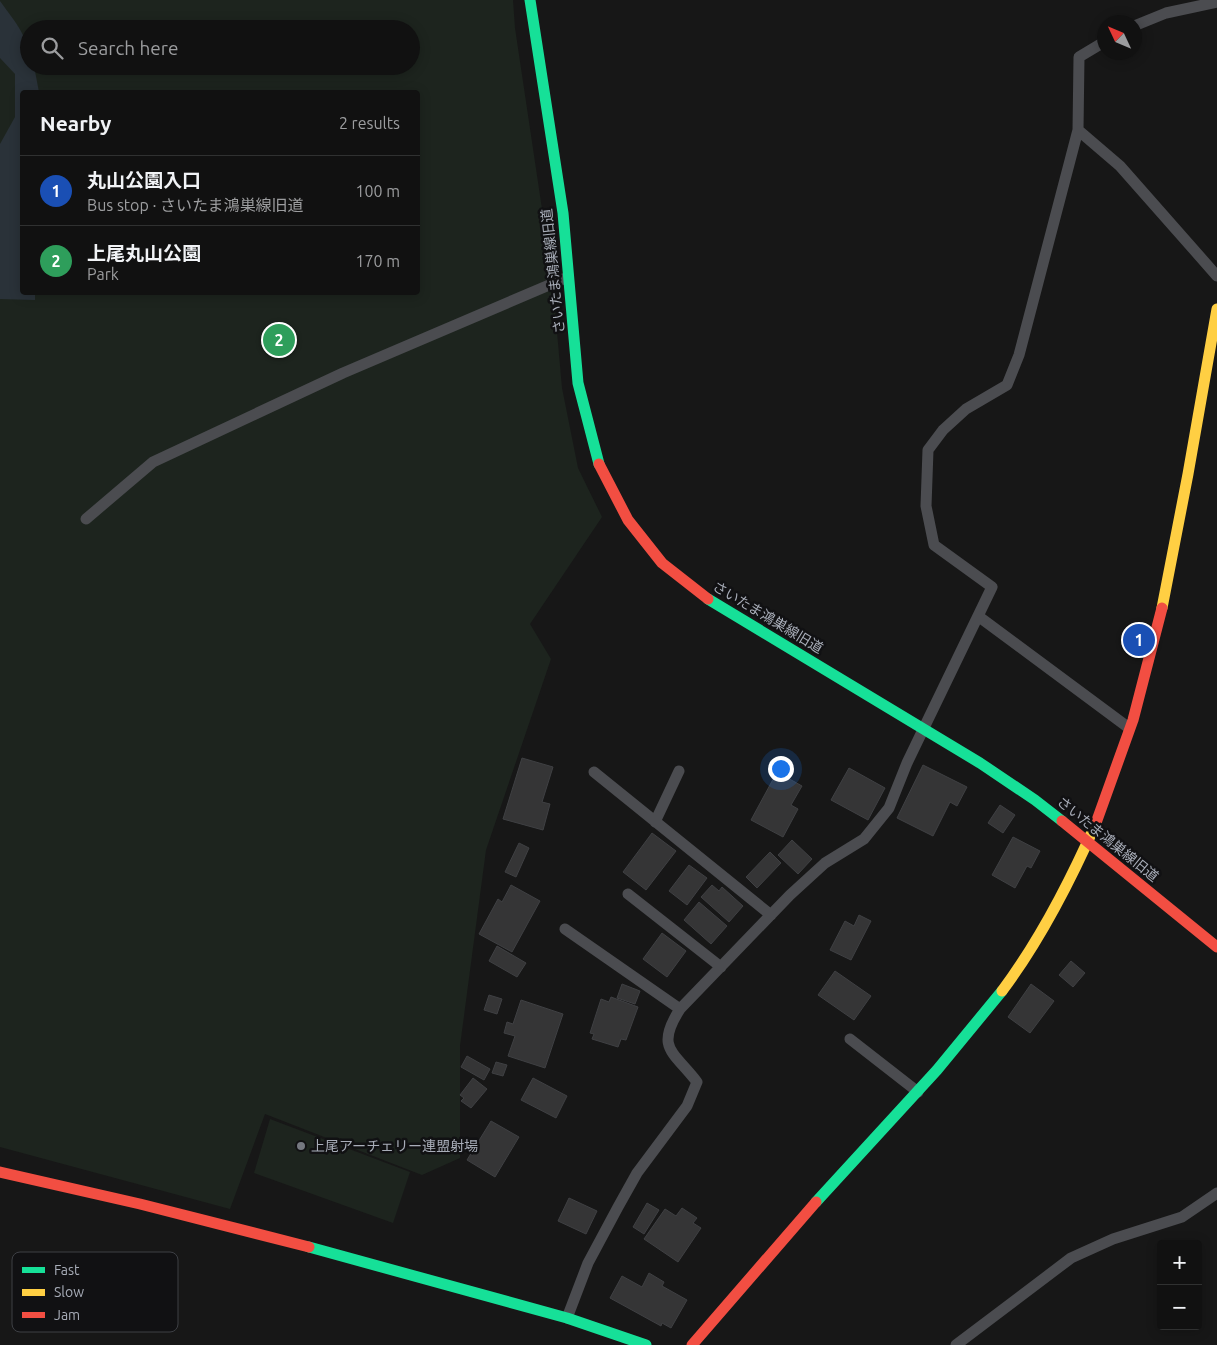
<!DOCTYPE html>
<html lang="en">
<head>
<meta charset="utf-8">
<style>
  body { margin:0; font-family:Ubuntu,"Noto Sans JP",sans-serif; background:#1e1f1f; color:#f1f3f6 }
  .controls { position:absolute; right:15px; bottom:15px; display:grid; overflow:hidden; border-radius:5px; box-shadow:0 2px 12px #0003 }
  .controls button { width:45px; height:45px; display:grid; place-items:center; padding:0; border:0; border-bottom:1px solid #303131; background:#111; color:#f1f3f6; font:25px sans-serif }
  .compass { position:absolute; left:1097px; top:15px; width:45px; height:45px; border-radius:50%; background:#111; box-shadow:0 2px 12px #0003; rotate:314deg }
  .you { position:absolute; left:780px; top:768px; width:18px; height:18px; margin:-12px; border:4px solid #fff; border-radius:50%; background:#1a73e8; box-shadow:0 0 0 8px #1a73e833 }
  .badge { display:grid; place-items:center; width:32px; height:32px; border-radius:50%; background:#8c9099; color:#fff; font-size:16px; font-weight:700 }
  .pin { position:absolute; translate:-50% -50%; border:2px solid #fff; box-shadow:0 1px 5px #0006 }
  .list { margin:0; padding:0; list-style:none }
  h2 { display:flex; justify-content:space-between; align-items:center; height:65px; margin:0; padding:0 20px; font-size:21px }
  h2 small { font-size:16px; font-weight:400; color:#9c9d9f }
  .list li { display:grid; grid-template-columns:32px 1fr auto; gap:15px; align-items:center; box-sizing:border-box; height:70px; padding:0 20px; border-top:1px solid #303131 }
  .list b { display:block; font-size:19px; white-space:nowrap }
  .list p { margin:0; font-size:16px; white-space:nowrap; color:#9c9d9f }
  .list em { font-size:16px; font-style:normal; color:#9c9d9f }
  .icon { flex:none; width:28px; height:28px; fill:none; stroke:currentColor; stroke-width:2; stroke-linecap:round; stroke-linejoin:round }
  .map { position:relative; flex:none; width:1217px; height:1345px; overflow:hidden }
  .search { position:absolute; background:#111; box-shadow:0 2px 12px #0003; left:20px; top:20px; width:400px; height:55px; display:flex; align-items:center; gap:12px; box-sizing:border-box; padding:0 18px; border-radius:28px; color:#9c9d9f; font-size:19px }
  .panel { position:absolute; background:#111; box-shadow:0 2px 12px #0003; left:20px; top:90px; width:400px; height:205px; border-radius:5px }
  .map>svg:first-child { display:block }
  .green { fill:#1d241e; fill-rule:evenodd }
  .water { fill:#2a3239 }
  .building { fill:#353536; stroke:#3f4043 }
  .lines { fill:none; stroke-linecap:round; stroke-linejoin:round }
  .lane { stroke:#4b4c50; stroke-width:11 }
  .fast { stroke:#16e098; stroke-width:11 }
  .slow { stroke:#ffcf43; stroke-width:11 }
  .jam { stroke:#f24e42; stroke-width:11 }
  .poi-dot { fill:#757880; stroke:#111113; stroke-width:2 }
  .labels { text-anchor:middle; dominant-baseline:central; stroke-width:5; stroke-linejoin:round; paint-order:stroke }
  .street-label { font-size:14px; fill:#a8adb8; stroke:#111113 }
  .poi-label { font-size:14px; fill:#a8adb8; stroke:#111113; text-anchor:start }
  .key { fill:#111113; stroke:#3e4045; stroke-width:1 }
  .key-label { font-size:14px; fill:#a8adb8 }
</style>
</head>
<body>
<div class="map">
<svg width="1217" height="1345" viewBox="0 0 1217 1345">
  <rect width="100%" height="100%" fill="#171717"/>
  <path class="green" d="M 0,0 L 513,0 L 515,28 L 552,276 L 562,388 L 578,468 L 602,517 L 530,624 L 551,659 L 486,850 L 460,1046 L 460,1158 L 422,1175 L 265,1114 L 230,1209 L 0,1147 ZM 29,29 L 411,29 L 411,66 L 29,66 ZM 22,92 L 418,92 L 418,292 L 22,292 Z
    M 270,1119 L 410,1172 L 393,1223 L 254,1173 Z"/>
  <path class="water" d="M 0,1 C 17,25 29,35 29,66 L 34,66 L 39,92 L 22,92 L 22,292 L 35,293 L 35,300 L 0,299 L 0,144 L 15,117 L 15,74 L 0,58 Z"/>
  <path class="building" d="M 522,758 L 553,767 L 542,802 L 550,804 L 543,830 L 503,819 Z
    M 923,765 L 967,787 L 957,806 L 950,802 L 933,836 L 897,818 Z
    M 849,768 L 885,788 L 868,820 L 831,800 Z
    M 777,772 L 802,786 L 791,805 L 798,809 L 783,837 L 751,820 Z
    M 1000,805 L 1015,815 L 1003,833 L 988,823 Z
    M 652,833 L 676,851 L 646,890 L 623,872 Z
    M 1013,837 L 1040,851 L 1031,868 L 1027,866 L 1015,888 L 992,875 Z
    M 792,840 L 812,859 L 798,874 L 778,855 Z
    M 519,843 L 529,848 L 516,877 L 505,872 Z
    M 770,852 L 781,863 L 757,888 L 746,877 Z
    M 689,865 L 707,878 L 687,905 L 669,891 Z
    M 511,885 L 540,901 L 512,952 L 479,934 L 498,899 L 502,902 Z
    M 712,885 L 719,891 L 722,887 L 743,906 L 729,922 L 701,897 Z
    M 699,902 L 727,926 L 711,944 L 684,920 Z
    M 859,915 L 871,921 L 851,960 L 830,950 L 845,921 L 854,926 Z
    M 662,933 L 686,951 L 667,977 L 643,959 Z
    M 497,946 L 526,963 L 517,977 L 489,961 Z
    M 1071,961 L 1085,973 L 1073,987 L 1059,975 Z
    M 835,971 L 871,996 L 854,1020 L 818,995 Z
    M 622,984 L 640,991 L 635,1004 L 617,998 Z
    M 1031,984 L 1054,1001 L 1030,1033 L 1008,1017 Z
    M 489,995 L 502,999 L 497,1014 L 484,1010 Z
    M 611,997 L 638,1007 L 626,1040 L 621,1039 L 618,1047 L 592,1039 L 594,1034 L 590,1033 L 601,999 L 609,1002 Z
    M 521,1000 L 563,1014 L 545,1068 L 508,1056 L 515,1036 L 504,1033 L 507,1022 L 513,1024 Z
    M 467,1056 L 490,1069 L 484,1080 L 461,1067 Z
    M 496,1062 L 507,1065 L 503,1076 L 492,1073 Z
    M 473,1078 L 487,1089 L 471,1108 L 461,1101 L 464,1098 L 460,1095 Z
    M 533,1078 L 567,1096 L 556,1118 L 521,1100 Z
    M 491,1121 L 519,1137 L 495,1177 L 467,1160 Z
    M 569,1198 L 597,1211 L 586,1234 L 558,1221 Z
    M 647,1203 L 659,1210 L 644,1234 L 633,1227 Z
    M 682,1208 L 697,1218 L 693,1223 L 701,1228 L 678,1262 L 644,1239 L 665,1209 L 676,1216 Z
    M 649,1273 L 664,1282 L 662,1286 L 687,1300 L 671,1328 L 662,1323 L 661,1326 L 610,1298 L 622,1276 L 642,1287 Z"/>
  <g class="lines">
    <path class="lane" d="M 1134,26 L 1166,13 L 1217,2
      M 1078,130 L 1120,166 L 1217,276
      M 86,519 L 153,462 L 343,373 L 568,277
      M 978,616 L 1129,728
      M 594,772 L 771,915
      M 655,822 L 679,771
      M 628,894 L 721,967
      M 565,929 L 680,1009
      M 850,1039 L 918,1092
      M 567,1318 L 588,1263 L 618,1207 L 637,1173 L 687,1106 L 697,1082 C 673,1051 655,1048 680,1009 L 790,895 L 825,863 L 864,839 L 889,808 L 907,763 L 992,587 L 934,545 L 926,506 L 928,450 L 943,430 L 966,409 L 1007,385 L 1019,355 L 1078,130 L 1079,57 L 1104,42
      M 956,1345 L 1071,1258 L 1113,1239 L 1182,1217 L 1217,1193"/>
    <path class="fast" d="M 530,0 L 563,213 L 578,383 L 599,464
      M 708,599 L 980,763 L 1035,800 L 1062,821
      M 816,1202 L 937,1070 L 1002,991
      M 309,1247 L 567,1318 L 646,1345"/>
    <path class="slow" d="M 1162,608 L 1188,474 L 1217,309
      M 1002,991 C 1041,939 1070,882 1096,823"/>
    <path class="jam" d="M 599,464 L 628,520 L 662,563 L 708,599
      M 1062,821 L 1217,947
      M 1096,823 L 1133,720 L 1162,608
      M 0,1172 L 140,1204 L 309,1247
      M 692,1345 L 816,1202"/>
  </g>
  <circle class="poi-dot" cx="301" cy="1146" r="5"/>
  <g class="labels">
    <g class="street-label">
      <text transform="translate(553 271) rotate(-96)">さいたま鴻巣線旧道</text>
      <text transform="translate(768 617) rotate(31)">さいたま鴻巣線旧道</text>
      <text transform="translate(1108 839) rotate(39)">さいたま鴻巣線旧道</text>
    </g>
    <g class="poi-label">
      <text x="311" y="1146">上尾アーチェリー連盟射場</text>
    </g>
  </g>
  <rect x="12" y="1252" width="166" height="80" rx="8" class="key"/>
  <rect x="22" y="1267" width="23" height="6" fill="#16e098"/>
  <rect x="22" y="1289" width="23" height="7" fill="#ffcf43"/>
  <rect x="22" y="1312" width="23" height="6" fill="#f24e42"/>
  <g class="key-label">
    <text x="54" y="1275">Fast</text>
    <text x="54" y="1297">Slow</text>
    <text x="54" y="1320">Jam</text>
  </g>
</svg>
<div class="controls">
<button>+</button>
<button>−</button>
</div>
<svg class="compass" viewBox="-18 -18 36 36"><path d="M0-13l5 13h-10z" fill="#e53935"/><path d="M0 13l5-13h-10z" fill="#9c9d9f"/></svg>
<div class="you"></div>
<div class="pin badge" style="left:1139px;top:640px;background:#1a4fb4">1</div>
<div class="pin badge" style="left:279px;top:340px;background:#2e9e5b">2</div>
<div class="search"><svg class="icon" aria-label="search" viewBox="0 0 24 24"><circle cx="10" cy="10" r="6"/><path d="M15 15l6 6"/></svg>Search here</div>
<section class="panel">
<h2>Nearby<small>2 results</small></h2>
<ul class="list">
<li><span class="badge" style="background:#1a4fb4">1</span><div><b>丸山公園入口</b><p>Bus stop · さいたま鴻巣線旧道</p></div><em>100 m</em></li>
<li><span class="badge" style="background:#2e9e5b">2</span><div><b>上尾丸山公園</b><p>Park</p></div><em>170 m</em></li>
</ul>
</section>
</div>
</body>
</html>
